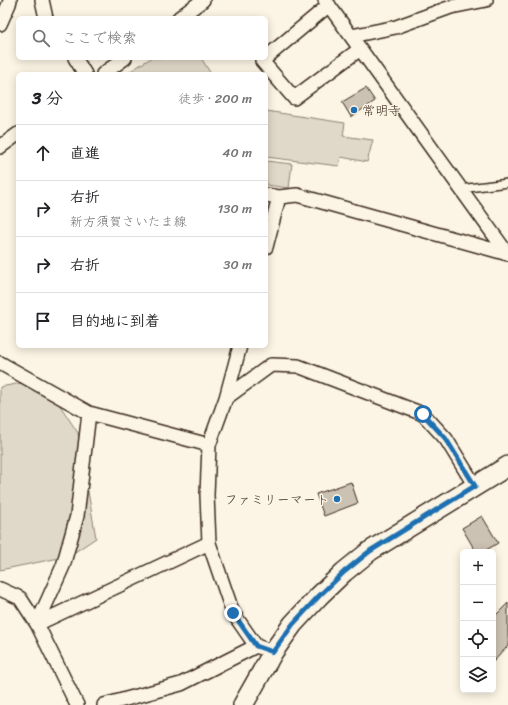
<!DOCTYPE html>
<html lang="ja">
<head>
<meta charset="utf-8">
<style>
  body { margin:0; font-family:Sriracha,"Klee One",sans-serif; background:#f6f6f6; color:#202124 }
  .controls { position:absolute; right:12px; bottom:12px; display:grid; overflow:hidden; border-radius:6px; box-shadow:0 2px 10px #0003 }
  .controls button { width:36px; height:36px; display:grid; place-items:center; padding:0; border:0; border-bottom:1px solid #e0e0e0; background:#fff; color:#202124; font:20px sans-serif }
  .stop { position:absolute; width:12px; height:12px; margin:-9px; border:3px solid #1f6fb2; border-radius:50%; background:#fff }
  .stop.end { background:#1f6fb2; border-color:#fff; box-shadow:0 1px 4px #0008 }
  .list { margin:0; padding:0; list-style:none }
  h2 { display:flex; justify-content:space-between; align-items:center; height:52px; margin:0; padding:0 16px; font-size:17px }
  h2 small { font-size:13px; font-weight:400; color:#757577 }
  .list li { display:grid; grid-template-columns:26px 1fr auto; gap:12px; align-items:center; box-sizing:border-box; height:56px; padding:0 16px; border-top:1px solid #e0e0e0 }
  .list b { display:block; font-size:15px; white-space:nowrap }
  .list p { margin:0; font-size:13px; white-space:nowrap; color:#757577 }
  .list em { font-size:13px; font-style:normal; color:#757577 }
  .icon { flex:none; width:22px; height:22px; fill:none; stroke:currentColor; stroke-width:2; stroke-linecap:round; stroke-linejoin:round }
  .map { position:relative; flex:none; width:508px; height:705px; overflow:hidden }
  .search { position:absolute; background:#fff; box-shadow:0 2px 10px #0003; left:16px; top:16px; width:252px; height:44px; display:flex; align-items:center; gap:10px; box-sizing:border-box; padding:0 14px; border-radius:6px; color:#757577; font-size:15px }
  .panel { position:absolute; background:#fff; box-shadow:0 2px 10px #0003; left:16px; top:72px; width:252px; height:276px; border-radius:6px }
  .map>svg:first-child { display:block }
  .green { fill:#e0d8c8; stroke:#8e8173 }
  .building { fill:#ccc2b3; stroke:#3b2a1e }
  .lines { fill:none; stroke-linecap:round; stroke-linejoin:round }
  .lane-casing { stroke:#3b2a1e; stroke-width:10 }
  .street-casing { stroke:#3b2a1e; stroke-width:16 }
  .secondary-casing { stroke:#3b2a1e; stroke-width:22 }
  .lane { stroke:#fcf5e5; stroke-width:7 }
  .street { stroke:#fcf5e5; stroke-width:13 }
  .secondary { stroke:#fcf5e5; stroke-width:19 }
  .route { stroke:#1f6fb2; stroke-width:5 }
  .poi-dot { fill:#1f6fb2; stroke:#fcf5e5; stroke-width:1.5 }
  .labels { text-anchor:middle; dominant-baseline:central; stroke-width:3; stroke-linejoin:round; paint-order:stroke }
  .poi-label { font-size:13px; fill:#3b2a1e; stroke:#fcf5e5; text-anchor:start }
</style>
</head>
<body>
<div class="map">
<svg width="508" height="705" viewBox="0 0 508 705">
  <rect width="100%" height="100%" fill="#fcf5e5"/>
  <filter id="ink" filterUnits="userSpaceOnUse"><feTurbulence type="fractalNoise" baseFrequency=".025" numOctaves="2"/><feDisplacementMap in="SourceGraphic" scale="8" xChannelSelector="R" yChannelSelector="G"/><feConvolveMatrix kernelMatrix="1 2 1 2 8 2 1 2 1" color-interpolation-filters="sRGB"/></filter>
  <g filter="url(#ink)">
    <path class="green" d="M 151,58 L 201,58 L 211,74 L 126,74 Z
      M 266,111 L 345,123 L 343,136 L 373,140 L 367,162 L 341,157 L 339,166 L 266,157 Z
      M 266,161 L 292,164 L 289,188 L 266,185 Z
      M 38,380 L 57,401 L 78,433 L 96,538 L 69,556 L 0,570 L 0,387 Z"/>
    <path class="building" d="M 366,88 L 375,101 L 351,117 L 342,102 Z
      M 351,482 L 358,503 L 324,516 L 316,494 Z
      M 482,516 L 498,543 L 483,552 L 476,552 L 462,528 Z
      M 508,603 L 508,646 L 493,662 L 493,618 Z"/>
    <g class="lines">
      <g class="lane-casing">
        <path id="lane" d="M 460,189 L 508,183"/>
      </g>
      <g class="street-casing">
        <path id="street" d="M 42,0 L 46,18
          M 325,0 L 507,253
          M 329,5 L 262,61 L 294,98 L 360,49
          M 179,18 L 203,0
          M 0,24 L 9,4 L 10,0
          M 351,36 L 396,27 L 451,7 L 486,0
          M 75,58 L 85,74
          M 103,74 L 125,58
          M 0,147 L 18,134
          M 266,195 L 279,197 L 297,195 L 508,254
          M 266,247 L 279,197
          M 240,346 L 226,398 L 209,445 L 207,495 L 209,543 L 233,613 L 256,646 L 273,652
          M 0,363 L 89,413 L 209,445
          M 226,398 L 271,365 L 298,366 L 423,414 L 446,439 L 475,486
          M 0,589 L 20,598 L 37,624 L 209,543
          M 77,705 L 37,624 L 63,566 L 77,516 L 89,413
          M 104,705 L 181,684 L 256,646"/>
      </g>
      <g class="secondary-casing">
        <path id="secondary" d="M 243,705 L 273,652 L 293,624 L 319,596 L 344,572 L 370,551 L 508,466"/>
      </g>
      <use href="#lane" class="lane"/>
      <use href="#street" class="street"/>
      <use href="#secondary" class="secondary"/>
    </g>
  </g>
  <g class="lines" filter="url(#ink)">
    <path class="route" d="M 233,613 L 256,646 L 273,652 L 293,624 L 319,596 L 344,572 L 370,551 L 475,486 L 446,439 L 423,414"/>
  </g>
  <g class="poi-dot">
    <circle cx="354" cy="110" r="4"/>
    <circle cx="337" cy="499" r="4"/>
  </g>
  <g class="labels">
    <g class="poi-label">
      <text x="362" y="110">常明寺</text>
      <text x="329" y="499" text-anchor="end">ファミリーマート</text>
    </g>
  </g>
</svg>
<div class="controls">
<button>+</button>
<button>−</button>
<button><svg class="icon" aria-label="locate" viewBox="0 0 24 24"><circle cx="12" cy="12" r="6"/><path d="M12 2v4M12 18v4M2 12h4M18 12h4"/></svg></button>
<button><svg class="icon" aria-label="layers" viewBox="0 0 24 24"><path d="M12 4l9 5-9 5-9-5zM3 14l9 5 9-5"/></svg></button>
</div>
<div class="stop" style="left:423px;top:414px"></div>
<div class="stop end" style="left:233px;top:613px"></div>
<div class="search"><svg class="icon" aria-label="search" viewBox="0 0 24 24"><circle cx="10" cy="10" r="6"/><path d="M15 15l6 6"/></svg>ここで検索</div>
<section class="panel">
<h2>3 分<small>徒歩 · 200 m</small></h2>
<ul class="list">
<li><svg class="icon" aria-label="ahead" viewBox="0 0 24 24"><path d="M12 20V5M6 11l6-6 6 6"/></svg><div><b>直進</b></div><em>40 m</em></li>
<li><svg class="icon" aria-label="right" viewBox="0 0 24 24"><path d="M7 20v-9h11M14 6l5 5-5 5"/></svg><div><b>右折</b><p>新方須賀さいたま線</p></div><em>130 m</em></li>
<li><svg class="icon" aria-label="right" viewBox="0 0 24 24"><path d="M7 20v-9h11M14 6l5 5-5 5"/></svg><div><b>右折</b></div><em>30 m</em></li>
<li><svg class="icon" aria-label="arrive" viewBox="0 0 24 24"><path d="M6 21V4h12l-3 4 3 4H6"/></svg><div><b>目的地に到着</b></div></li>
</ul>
</section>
</div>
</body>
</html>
